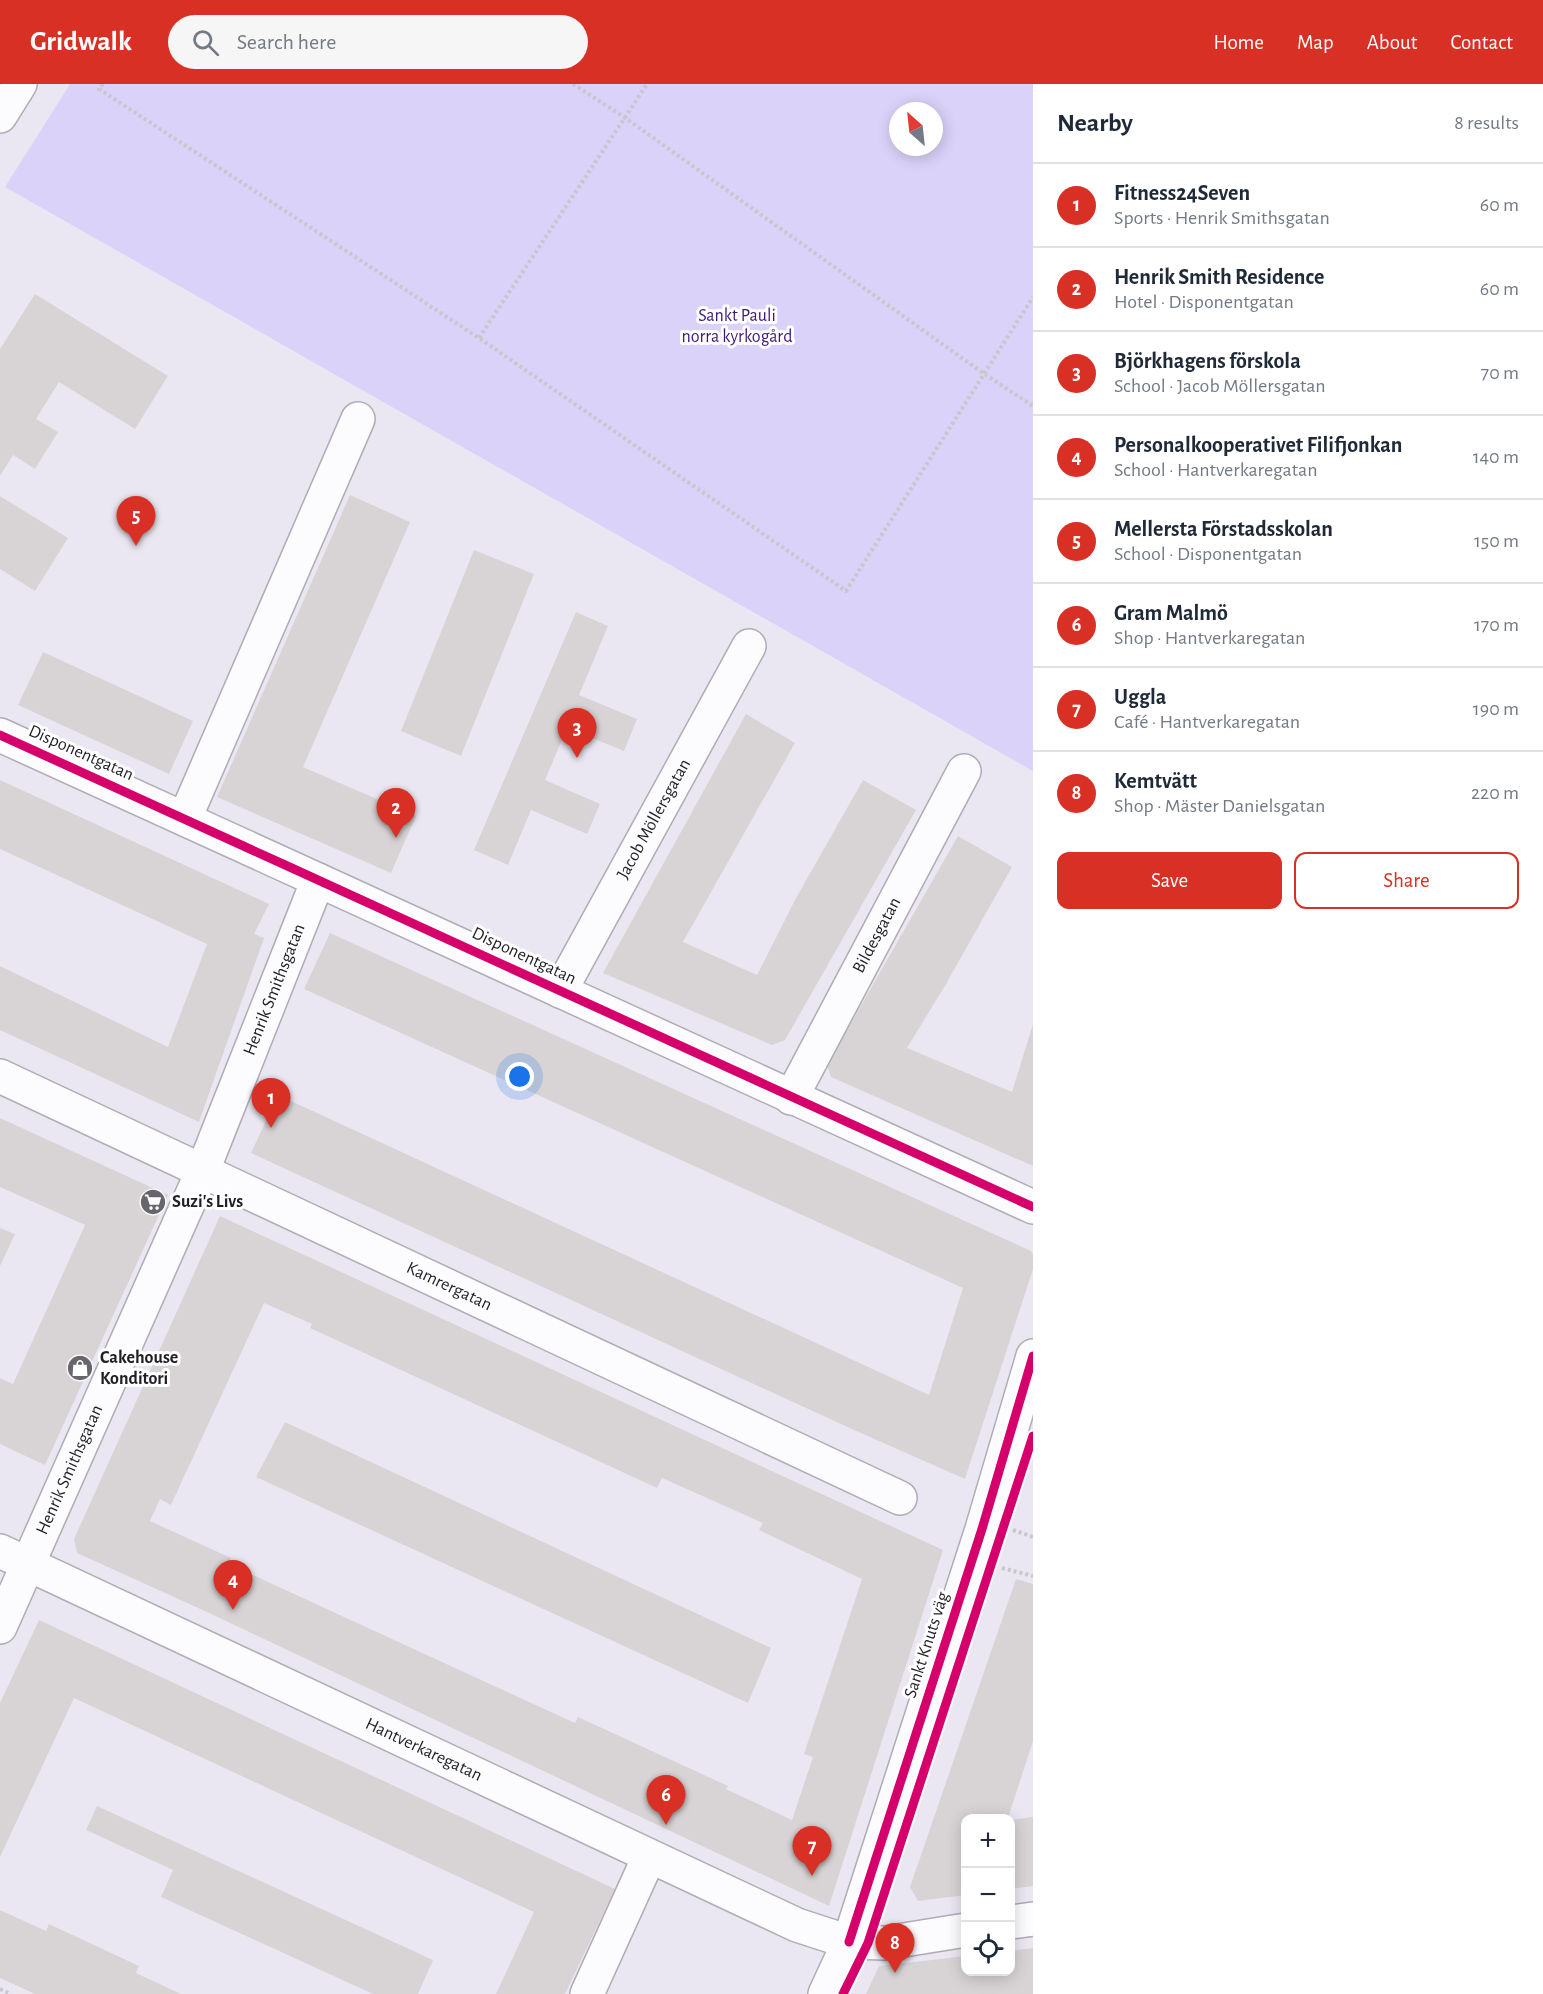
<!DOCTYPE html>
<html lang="en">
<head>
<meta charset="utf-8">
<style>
  body { margin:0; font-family:"Alegreya Sans",sans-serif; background:#f6f6f7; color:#1f2937 }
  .controls { position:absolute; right:18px; bottom:18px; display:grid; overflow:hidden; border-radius:12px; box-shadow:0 3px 15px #0003 }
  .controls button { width:54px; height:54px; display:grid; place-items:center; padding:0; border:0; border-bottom:2px solid #e0e1e3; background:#fff; color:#1f2937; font:30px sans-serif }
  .compass { position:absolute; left:889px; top:18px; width:54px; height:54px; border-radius:50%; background:#fff; box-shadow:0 3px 15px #0003; rotate:333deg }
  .you { position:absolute; left:520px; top:993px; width:21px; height:21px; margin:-15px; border:4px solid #fff; border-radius:50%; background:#1a73e8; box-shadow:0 0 0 9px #1a73e833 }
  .badge { display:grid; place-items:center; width:39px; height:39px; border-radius:50%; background:#d93025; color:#fff; font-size:20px; font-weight:700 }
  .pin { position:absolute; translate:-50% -50px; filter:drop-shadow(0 2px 3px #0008) }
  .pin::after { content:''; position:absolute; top:32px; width:21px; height:18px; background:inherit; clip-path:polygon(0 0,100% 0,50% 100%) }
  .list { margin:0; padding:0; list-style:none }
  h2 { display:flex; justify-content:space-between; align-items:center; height:78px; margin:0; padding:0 24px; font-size:26px }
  h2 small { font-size:20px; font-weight:400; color:#747a83 }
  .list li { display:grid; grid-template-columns:39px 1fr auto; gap:18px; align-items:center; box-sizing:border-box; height:84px; padding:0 24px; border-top:2px solid #e0e1e3 }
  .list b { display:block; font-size:22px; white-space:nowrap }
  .list p { margin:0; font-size:20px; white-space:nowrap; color:#747a83 }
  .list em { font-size:20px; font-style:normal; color:#747a83 }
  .actions { display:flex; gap:12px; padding:18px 24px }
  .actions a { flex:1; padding:14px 0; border:2px solid #d93025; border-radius:12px; text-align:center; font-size:21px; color:#d93025 }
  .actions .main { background:#d93025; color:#fff }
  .icon { flex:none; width:33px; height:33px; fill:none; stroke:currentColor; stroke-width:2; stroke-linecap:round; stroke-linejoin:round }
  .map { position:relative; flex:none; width:1033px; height:1910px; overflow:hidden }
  header { display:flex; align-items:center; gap:36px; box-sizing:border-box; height:84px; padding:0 30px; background:#d93025; color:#fff }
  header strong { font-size:28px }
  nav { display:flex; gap:33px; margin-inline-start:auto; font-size:21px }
  .search { width:420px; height:54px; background:#f6f6f7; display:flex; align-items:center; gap:15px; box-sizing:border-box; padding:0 21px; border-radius:33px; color:#747a83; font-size:22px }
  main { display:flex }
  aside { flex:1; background:#fff }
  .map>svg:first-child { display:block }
  .green { fill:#dad2f8; fill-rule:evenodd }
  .building { fill:#d8d4d6; fill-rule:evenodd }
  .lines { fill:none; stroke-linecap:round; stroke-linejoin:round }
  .minor-casing { stroke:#aeacb4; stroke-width:36 }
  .path { stroke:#c8c7cc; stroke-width:4; stroke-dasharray:3 3; stroke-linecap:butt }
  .minor { stroke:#fcfbfd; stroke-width:33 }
  .cycleway-casing { stroke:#fff; stroke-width:13 }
  .cycleway { stroke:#d6006c; stroke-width:9 }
  .labels { text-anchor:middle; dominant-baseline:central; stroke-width:6; stroke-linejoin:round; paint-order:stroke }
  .park-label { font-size:18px; fill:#3f187b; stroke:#fff }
  .street-label { font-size:18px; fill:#211f26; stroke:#fff }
  .poi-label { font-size:18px; font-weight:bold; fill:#211f26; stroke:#fff; text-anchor:start }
</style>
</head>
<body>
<header>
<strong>Gridwalk</strong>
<div class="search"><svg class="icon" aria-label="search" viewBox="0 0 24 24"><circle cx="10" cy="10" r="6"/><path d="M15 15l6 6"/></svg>Search here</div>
<nav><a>Home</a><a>Map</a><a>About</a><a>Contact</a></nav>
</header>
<main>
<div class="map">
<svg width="1033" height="1910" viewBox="0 0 1033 1910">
  <rect width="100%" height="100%" fill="#eae7f2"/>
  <path class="green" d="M 70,0 L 1033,0 L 1033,687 L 5,103 ZM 898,27 L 934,27 L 934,63 L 898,63 Z"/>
  <path class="building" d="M 35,210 L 168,292 L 135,345 L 59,298 L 36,335 L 58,348 L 35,385 L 13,371 L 0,392 L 0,265 Z
    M 350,411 L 410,438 L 303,683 L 416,732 L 391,789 L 217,713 Z
    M 0,412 L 68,454 L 35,507 L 0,485 Z
    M 474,466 L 534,490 L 461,672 L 401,647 Z
    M 576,528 L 608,542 L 579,611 L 637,635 L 624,667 L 567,644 L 545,696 L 600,720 L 587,750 L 531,726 L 508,781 L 474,766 Z
    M 43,568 L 193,637 L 169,690 L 18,621 Z
    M 746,630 L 795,659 L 683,858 L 757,891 L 796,814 L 863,696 L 916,726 L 785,956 L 772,961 L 603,889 Z
    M 0,696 L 269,820 L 254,850 L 264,854 L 199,1038 L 0,946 L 0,882 L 168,963 L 207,860 L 0,765 Z
    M 958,752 L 1012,783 L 946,900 L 907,964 L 1012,1008 L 1033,940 L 1033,1082 L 831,993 L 827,981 Z
    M 330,849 L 1031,1167 L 1033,1171 L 1033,1185 L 965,1395 L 854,1346 L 251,1069 L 278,1011 L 929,1311 L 963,1204 L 304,905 Z
    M 0,1034 L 168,1111 L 45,1381 L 0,1360 L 0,1294 L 13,1300 L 85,1141 L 0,1103 Z
    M 220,1132 L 943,1466 L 829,1822 L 207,1528 L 77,1469 L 74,1455 ZM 264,1219 L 312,1240 L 310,1244 L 657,1404 L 662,1394 L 763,1439 L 759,1446 L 862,1495 L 804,1670 L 813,1673 L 792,1736 L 726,1705 L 728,1702 L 578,1633 L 575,1639 L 229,1480 L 231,1474 L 150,1437 L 160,1415 L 171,1421 Z
    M 0,1144 L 15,1150 L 0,1182 Z
    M 285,1338 L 771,1564 L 748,1619 L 256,1393 Z
    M 1016,1495 L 1033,1500 L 1033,1657 L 1008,1734 L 966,1734 L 966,1811 L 918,1817 L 910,1803 Z
    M 39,1536 L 615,1805 L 565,1910 L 496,1910 L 534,1828 L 74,1614 L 0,1773 L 0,1619 Z
    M 97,1722 L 433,1876 L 418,1910 L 373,1910 L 161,1813 L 173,1786 L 86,1746 Z
    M 1033,1733 L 1033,1802 L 1011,1805 L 1011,1736 Z
    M 0,1826 L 46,1847 L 49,1840 L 139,1882 L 136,1889 L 181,1910 L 35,1910 L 0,1894 Z
    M 1033,1864 L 1033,1910 L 866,1910 L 879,1882 L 966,1872 L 966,1888 L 1011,1888 L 1011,1867 Z"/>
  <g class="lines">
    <g class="minor-casing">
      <g id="minor">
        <path d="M 0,32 L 20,0"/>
        <path d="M 0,651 C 345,807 688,968 1033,1123"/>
        <path d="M 185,734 L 358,335"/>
        <path id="s1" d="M 560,907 L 749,562"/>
        <path id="s2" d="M 0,992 L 900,1414"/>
        <path id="s3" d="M 791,1014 L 964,687"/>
        <path id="s4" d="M 0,1467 L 797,1841 L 849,1858 L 885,1859 L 966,1846"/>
        <path id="s5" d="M 0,1543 L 203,1086 L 318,796"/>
        <path d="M 1011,1838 L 1033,1835"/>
        <path d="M 587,1910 L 649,1773"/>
        <path d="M 825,1910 L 849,1858 L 982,1445 L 1033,1272"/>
      </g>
    </g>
    <path class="path" d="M 103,0 L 99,5 L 479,254 L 846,507 L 1033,213
      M 573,0 L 624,33 L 983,289 L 1033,322
      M 479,254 L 647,0
      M 1013,1446 L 1033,1453
      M 1002,1484 L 1033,1492
      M 0,1905 L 11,1910"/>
    <use href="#minor" class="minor"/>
    <g class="cycleway-casing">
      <path id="cycleway" d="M 0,651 C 345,807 688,968 1033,1123
        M 849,1858 L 982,1445 L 1033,1272
        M 843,1910 L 868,1859 L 1033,1352"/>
    </g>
    <use href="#cycleway" class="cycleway"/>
  </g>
  <defs>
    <g id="supermarket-disc" transform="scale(1.35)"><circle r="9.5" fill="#67656d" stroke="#fff"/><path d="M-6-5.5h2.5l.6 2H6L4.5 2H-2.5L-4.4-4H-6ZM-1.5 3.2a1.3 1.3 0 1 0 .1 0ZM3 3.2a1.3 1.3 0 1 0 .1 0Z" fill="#fff"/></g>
    <g id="shop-disc" transform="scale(1.35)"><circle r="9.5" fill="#67656d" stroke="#fff"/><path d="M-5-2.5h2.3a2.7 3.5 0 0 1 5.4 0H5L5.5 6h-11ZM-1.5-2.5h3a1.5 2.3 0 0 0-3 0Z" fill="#fff"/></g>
  </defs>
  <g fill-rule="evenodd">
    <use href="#supermarket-disc" x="153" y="1118"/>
    <use href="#shop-disc" x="80" y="1284"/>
  </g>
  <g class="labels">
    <g class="park-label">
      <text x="737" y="232">Sankt Pauli<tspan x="737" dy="21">norra kyrkogård</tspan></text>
    </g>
    <g class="street-label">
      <text transform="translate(81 669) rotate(24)">Disponentgatan</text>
      <text stroke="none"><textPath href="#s1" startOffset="196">Jacob Möllersgatan</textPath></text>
      <text stroke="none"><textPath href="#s3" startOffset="184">Bildesgatan</textPath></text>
      <text transform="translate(524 872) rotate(25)">Disponentgatan</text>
      <text stroke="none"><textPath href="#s5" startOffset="694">Henrik Smithsgatan</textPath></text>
      <text stroke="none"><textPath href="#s2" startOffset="496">Kamrergatan</textPath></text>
      <text stroke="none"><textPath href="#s5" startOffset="172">Henrik Smithsgatan</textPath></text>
      <text transform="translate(927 1561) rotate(-72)">Sankt Knuts väg</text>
      <text stroke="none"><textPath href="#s4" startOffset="468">Hantverkaregatan</textPath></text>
    </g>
    <g class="poi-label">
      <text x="172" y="1118">Suzi's Livs</text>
      <text x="100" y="1274">Cakehouse<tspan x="100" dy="21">Konditori</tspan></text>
    </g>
  </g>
</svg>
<div class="controls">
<button>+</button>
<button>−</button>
<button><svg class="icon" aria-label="locate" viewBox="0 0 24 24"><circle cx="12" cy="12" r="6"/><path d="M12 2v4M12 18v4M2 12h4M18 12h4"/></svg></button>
</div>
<svg class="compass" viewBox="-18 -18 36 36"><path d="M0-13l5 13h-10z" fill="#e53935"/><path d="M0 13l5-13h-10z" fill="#747a83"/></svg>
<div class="you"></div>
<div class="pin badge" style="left:271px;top:1044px">1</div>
<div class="pin badge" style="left:396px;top:754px">2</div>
<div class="pin badge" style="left:577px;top:674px">3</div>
<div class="pin badge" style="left:233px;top:1526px">4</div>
<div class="pin badge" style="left:136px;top:462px">5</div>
<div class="pin badge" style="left:666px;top:1741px">6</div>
<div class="pin badge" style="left:812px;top:1792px">7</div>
<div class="pin badge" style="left:895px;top:1889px">8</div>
</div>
<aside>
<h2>Nearby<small>8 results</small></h2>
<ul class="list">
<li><span class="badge">1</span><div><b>Fitness24Seven</b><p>Sports · Henrik Smithsgatan</p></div><em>60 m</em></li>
<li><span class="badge">2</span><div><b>Henrik Smith Residence</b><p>Hotel · Disponentgatan</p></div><em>60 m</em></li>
<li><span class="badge">3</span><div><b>Björkhagens förskola</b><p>School · Jacob Möllersgatan</p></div><em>70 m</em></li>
<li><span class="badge">4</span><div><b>Personalkooperativet Filifjonkan</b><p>School · Hantverkaregatan</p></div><em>140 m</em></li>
<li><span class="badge">5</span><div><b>Mellersta Förstadsskolan</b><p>School · Disponentgatan</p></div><em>150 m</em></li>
<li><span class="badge">6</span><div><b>Gram Malmö</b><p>Shop · Hantverkaregatan</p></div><em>170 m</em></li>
<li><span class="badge">7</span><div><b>Uggla</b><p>Café · Hantverkaregatan</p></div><em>190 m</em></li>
<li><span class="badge">8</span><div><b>Kemtvätt</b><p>Shop · Mäster Danielsgatan</p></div><em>220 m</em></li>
</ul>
<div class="actions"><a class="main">Save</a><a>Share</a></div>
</aside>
</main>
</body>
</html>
